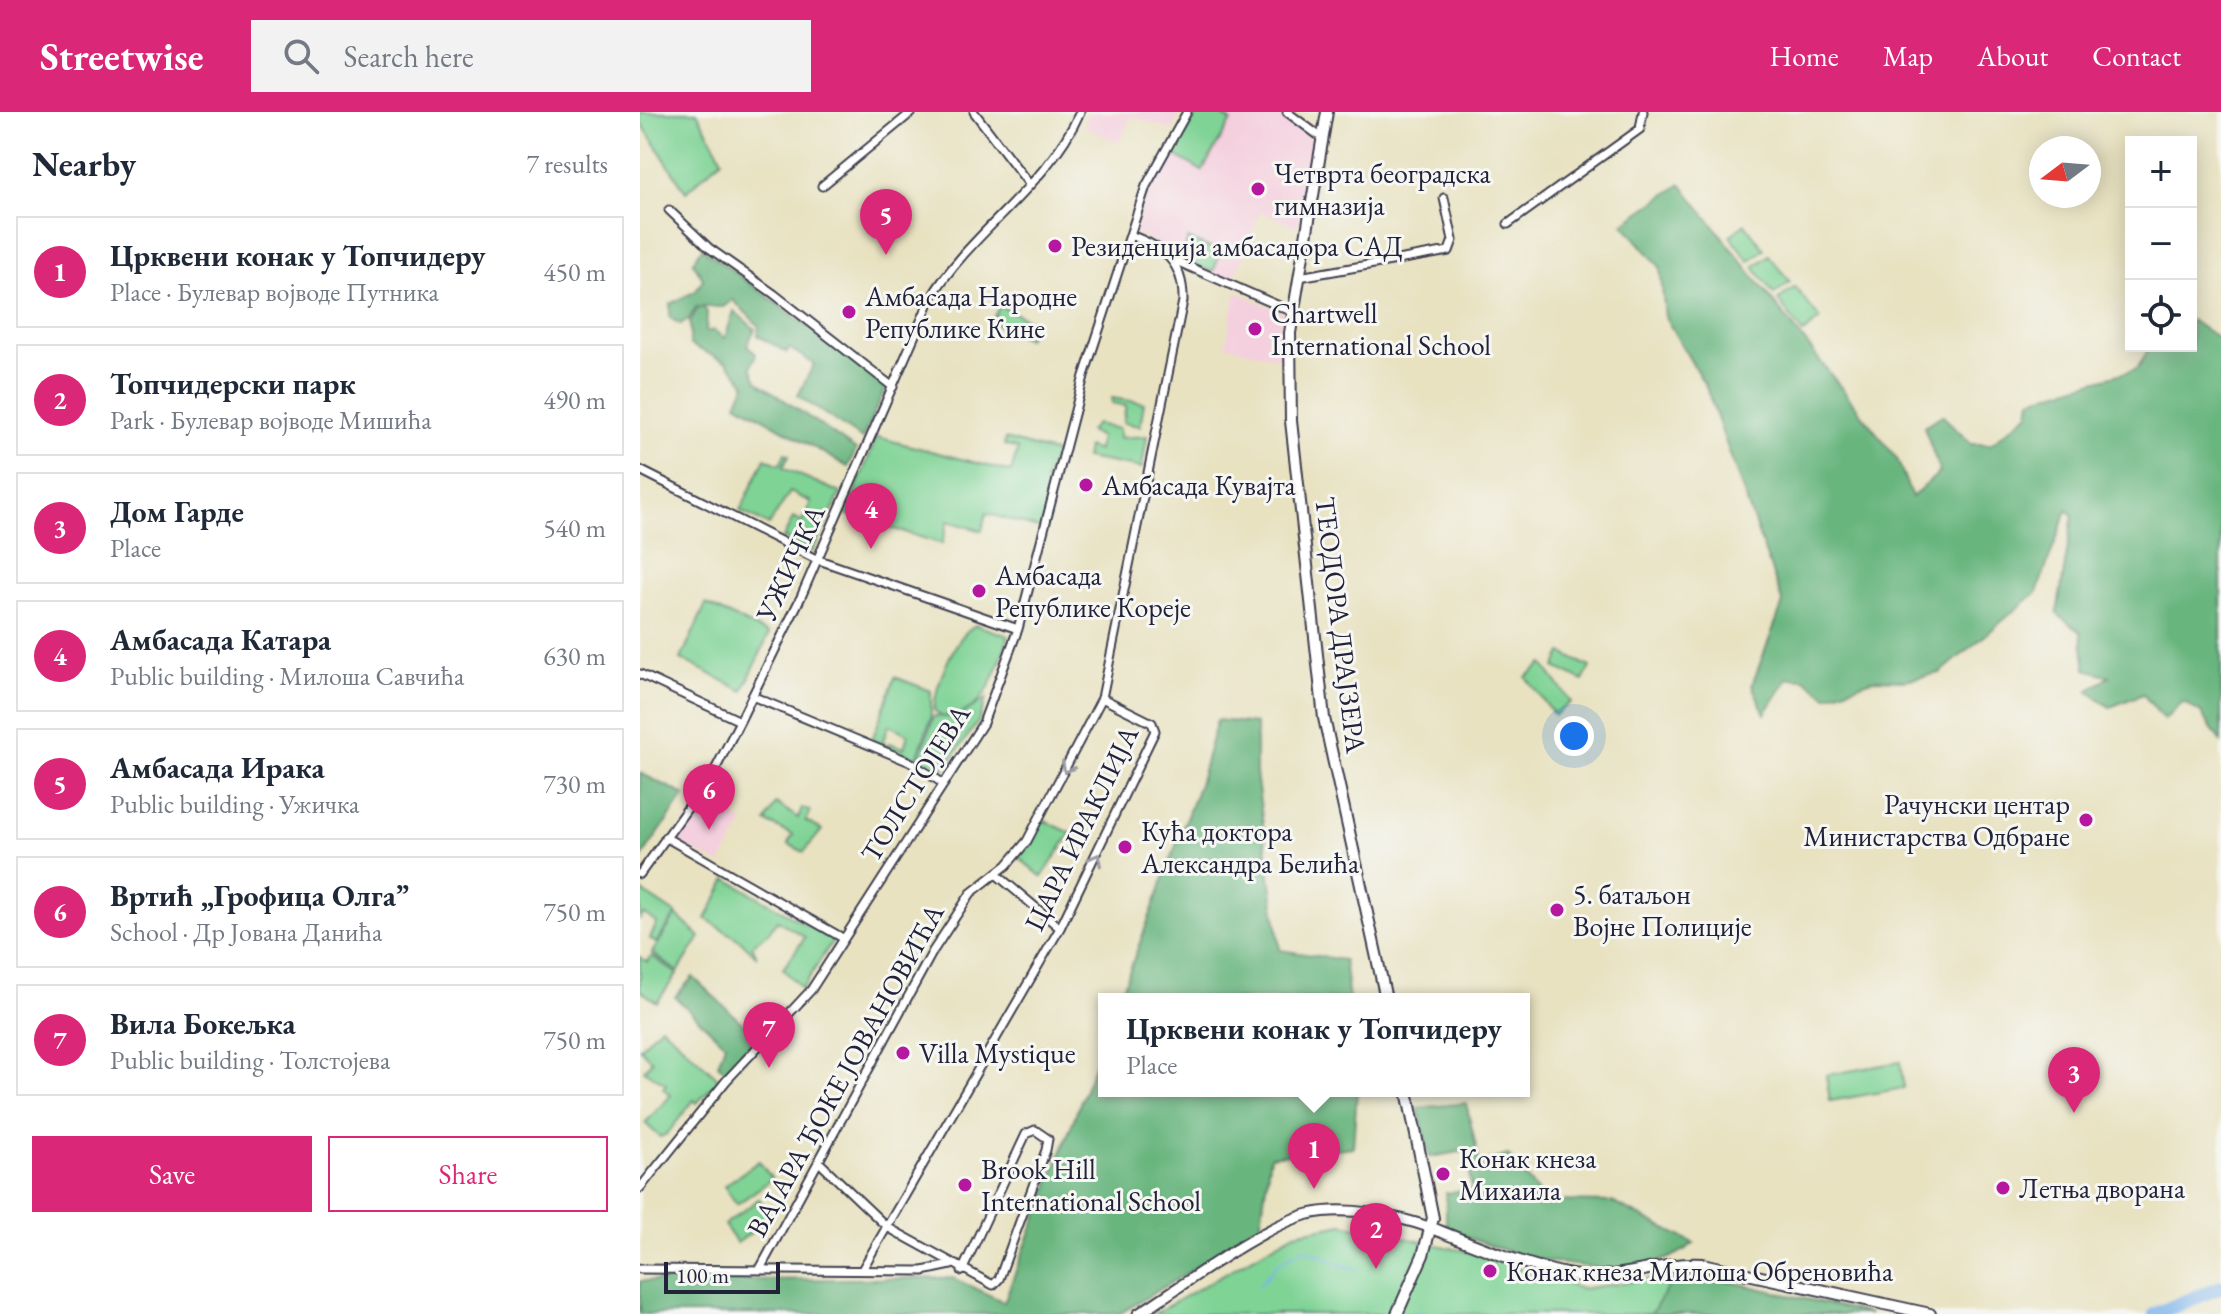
<!DOCTYPE html>
<html lang="en">
<head>
<meta charset="utf-8">
<style>
  body { margin:0; font-family:"EB Garamond",serif; background:#f2f2f3; color:#1f2937 }
  .controls { position:absolute; right:24px; top:24px; display:grid; overflow:hidden; border-radius:0px; box-shadow:0 4px 20px #0003 }
  .controls button { width:72px; height:72px; display:grid; place-items:center; padding:0; border:0; border-bottom:2px solid #e0e1e3; background:#fff; color:#1f2937; font:40px sans-serif }
  .compass { position:absolute; left:1389px; top:24px; width:72px; height:72px; border-radius:50%; background:#fff; box-shadow:0 4px 20px #0003; rotate:254deg }
  .scale { position:absolute; left:24px; bottom:20px; width:116px; box-sizing:border-box; padding-left:8px; border:4px solid #22223b; border-top:0; font-size:22px; line-height:28px; white-space:nowrap; color:#22223b; -webkit-text-stroke:6px #f6f6f2; paint-order:stroke }
  .you { position:absolute; left:934px; top:624px; width:28px; height:28px; margin:-20px; border:6px solid #fff; border-radius:50%; background:#1a73e8; box-shadow:0 0 0 12px #1a73e833 }
  .badge { display:grid; place-items:center; width:52px; height:52px; border-radius:50%; background:#db2777; color:#fff; font-size:26px; font-weight:700 }
  .pin { position:absolute; translate:-50% -66px; filter:drop-shadow(0 2px 4px #0008) }
  .pin::after { content:''; position:absolute; top:42px; width:28px; height:24px; background:inherit; clip-path:polygon(0 0,100% 0,50% 100%) }
  .popup { position:absolute; left:458px; top:881px; width:432px; height:104px; box-sizing:border-box; display:grid; place-content:center; border-radius:0px; background:#fff; filter:drop-shadow(0 2px 6px #0005); font-size:26px; white-space:nowrap; color:#747a83 }
  .popup b { font-size:30px; color:#1f2937 }
  .popup::after { content:''; position:absolute; left:50%; top:100%; margin-left:-16px; border:16px solid transparent; border-top-color:#fff }
  .list { margin:0; padding:0; list-style:none }
  h2 { display:flex; justify-content:space-between; align-items:center; height:104px; margin:0; padding:0 32px; font-size:34px }
  h2 small { font-size:26px; font-weight:400; color:#747a83 }
  .list li { display:grid; grid-template-columns:52px 1fr auto; gap:24px; align-items:center; box-sizing:border-box; height:112px; margin:0 16px 16px; padding:0 16px; border:2px solid #e0e1e3; border-radius:0px }
  .list b { display:block; font-size:30px; white-space:nowrap }
  .list p { margin:0; font-size:26px; white-space:nowrap; color:#747a83 }
  .list em { font-size:26px; font-style:normal; color:#747a83 }
  .actions { display:flex; gap:16px; padding:24px 32px }
  .actions a { flex:1; padding:18px 0; border:2px solid #db2777; border-radius:0px; text-align:center; font-size:28px; color:#db2777 }
  .actions .main { background:#db2777; color:#fff }
  .icon { flex:none; width:44px; height:44px; fill:none; stroke:currentColor; stroke-width:2; stroke-linecap:round; stroke-linejoin:round }
  .map { position:relative; flex:none; width:1581px; height:1202px; overflow:hidden }
  header { display:flex; align-items:center; gap:48px; box-sizing:border-box; height:112px; padding:0 40px; background:#db2777; color:#fff }
  header strong { font-size:38px }
  nav { display:flex; gap:44px; margin-inline-start:auto; font-size:28px }
  .search { width:560px; height:72px; background:#f2f2f3; display:flex; align-items:center; gap:20px; box-sizing:border-box; padding:0 28px; border-radius:0px; color:#747a83; font-size:30px }
  main { display:flex }
  aside { flex:1; background:#fff }
  .map>svg:first-child { display:block }
  .built { fill:#f4cfde }
  .green { fill:#7fd395; stroke:#507a68; stroke-width:2 }
  .forest { fill:#67b57e; stroke:#446c5c; stroke-width:2 }
  .lines { fill:none; stroke-linecap:round; stroke-linejoin:round }
  .stream { stroke:#7cb3eb; stroke-width:2 }
  .river { stroke:#7cb3eb; stroke-width:14 }
  .minor-casing { stroke:#403f4f; stroke-width:11 }
  .tertiary-casing { stroke:#403f4f; stroke-width:13 }
  .secondary-casing { stroke:#403f4f; stroke-width:14 }
  .minor { stroke:#fff; stroke-width:7 }
  .tertiary { stroke:#fff; stroke-width:9 }
  .secondary { stroke:#fff; stroke-width:10 }
  .oneway { stroke:#9c9ca7 }
  .poi-dot { fill:#b5179e; stroke:#f6f6f2; stroke-width:3 }
  .labels { text-anchor:middle; dominant-baseline:central; stroke-width:6; stroke-linejoin:round; paint-order:stroke }
  .poi-label { font-size:28px; fill:#22223b; stroke:#f6f6f2; text-anchor:start }
  .street-label { font-size:28px; fill:#22223b; stroke:#f6f6f2 }
</style>
</head>
<body>
<header>
<strong>Streetwise</strong>
<div class="search"><svg class="icon" aria-label="search" viewBox="0 0 24 24"><circle cx="10" cy="10" r="6"/><path d="M15 15l6 6"/></svg>Search here</div>
<nav><a>Home</a><a>Map</a><a>About</a><a>Contact</a></nav>
</header>
<main>
<aside>
<h2>Nearby<small>7 results</small></h2>
<ul class="list">
<li><span class="badge">1</span><div><b>Црквени конак у Топчидеру</b><p>Place · Булевар војводе Путника</p></div><em>450 m</em></li>
<li><span class="badge">2</span><div><b>Топчидерски парк</b><p>Park · Булевар војводе Мишића</p></div><em>490 m</em></li>
<li><span class="badge">3</span><div><b>Дом Гарде</b><p>Place</p></div><em>540 m</em></li>
<li><span class="badge">4</span><div><b>Амбасада Катара</b><p>Public building · Милоша Савчића</p></div><em>630 m</em></li>
<li><span class="badge">5</span><div><b>Амбасада Ирака</b><p>Public building · Ужичка</p></div><em>730 m</em></li>
<li><span class="badge">6</span><div><b>Вртић „Грофица Олга”</b><p>School · Др Јована Данића</p></div><em>750 m</em></li>
<li><span class="badge">7</span><div><b>Вила Бокељка</b><p>Public building · Толстојева</p></div><em>750 m</em></li>
</ul>
<div class="actions"><a class="main">Save</a><a>Share</a></div>
</aside>
<div class="map">
<svg width="1581" height="1202" viewBox="0 0 1581 1202">
  <rect width="100%" height="100%" fill="#f6f6f2"/>
  <filter id="ink" filterUnits="userSpaceOnUse"><feTurbulence type="fractalNoise" baseFrequency=".0125" numOctaves="2"/><feDisplacementMap in="SourceGraphic" scale="16" xChannelSelector="R" yChannelSelector="G"/><feConvolveMatrix kernelMatrix="1 2 1 2 8 2 1 2 1" color-interpolation-filters="sRGB"/></filter>
  <filter id="wash" filterUnits="userSpaceOnUse"><feTurbulence type="fractalNoise" baseFrequency=".006" numOctaves="4" result="noise"/><feDisplacementMap in="SourceGraphic" scale="32" xChannelSelector="R" yChannelSelector="G"/><feGaussianBlur stdDeviation="1.8" result="paint"/><feColorMatrix in="noise" values="0 0 0 0 0 0 0 0 0 0 0 0 0 0 0 0 0 1.4 0 .05"/><feComposite in="paint" operator="in"/></filter>
  <g filter="url(#wash)">
    <rect width="100%" height="100%" fill="#e8e2c1"/>
    <path class="built" d="M 449,0 L 540,0 L 532,18 L 491,4 L 479,31 L 443,14 Z
      M 555,0 L 635,0 L 673,29 L 658,116 L 620,99 L 593,170 L 536,147 L 525,136 L 494,120 L 515,60 L 519,53 L 523,54 Z
      M 596,180 L 642,200 L 640,247 L 586,233 Z
      M 63,689 L 104,710 L 80,752 L 32,727 Z"/>
    <path class="green" d="M 0,0 L 57,0 L 82,47 L 46,80 L 0,9 Z
      M 558,0 L 577,0 L 591,9 L 562,59 L 533,42 Z
      M 1105,112 L 1124,137 L 1109,149 L 1090,124 Z
      M 548,127 L 581,140 L 573,160 L 540,147 Z
      M 1129,143 L 1150,170 L 1134,182 L 1114,155 Z
      M 1155,175 L 1180,207 L 1163,221 L 1138,188 Z
      M 360,194 L 395,211 L 387,227 L 351,210 Z
      M 472,286 L 504,291 L 500,314 L 483,311 L 486,294 L 472,291 Z
      M 456,312 L 479,317 L 479,326 L 507,324 L 502,356 L 445,346 L 447,335 L 458,339 L 460,325 L 449,319 Z
      M 237,325 L 371,360 L 378,337 L 364,333 L 365,327 L 416,341 L 405,369 L 412,371 L 401,417 L 346,401 L 342,419 L 308,409 L 302,432 L 206,402 Z
      M 145,341 L 149,343 L 143,356 L 201,381 L 172,440 L 143,426 L 153,406 L 162,410 L 171,390 L 150,380 L 129,413 L 100,399 L 125,346 L 140,353 Z
      M 66,492 L 129,522 L 103,579 L 41,547 Z
      M 336,513 L 369,524 C 356,559 347,604 302,605 L 294,598 C 295,575 314,523 336,513 Z
      M 922,541 L 950,555 L 943,569 L 915,555 Z
      M 903,552 L 931,590 L 914,603 L 886,565 Z
      M 255,565 L 291,579 L 291,606 L 277,646 L 247,635 L 249,631 L 264,636 L 268,622 L 249,613 L 243,628 L 246,634 L 232,628 Z
      M 346,587 L 338,610 L 300,662 L 279,647 L 294,604 L 317,605 Z
      M 136,691 L 158,706 L 162,696 L 170,699 L 166,709 L 182,718 L 164,740 L 148,732 L 153,723 L 126,710 Z
      M 403,708 L 431,721 L 402,765 L 378,745 Z
      M 87,767 L 193,828 L 162,877 L 143,857 L 165,825 L 137,808 L 128,821 L 112,833 L 117,845 L 101,829 L 66,807 Z
      M 0,778 L 36,802 L 16,831 L 10,827 L 17,811 L 4,802 L 0,807 Z
      M 36,803 L 60,825 L 38,860 L 12,841 Z
      M 12,844 L 37,862 L 17,890 L 0,878 L 0,845 L 7,850 Z
      M 21,914 L 79,967 L 57,991 L 54,988 L 27,1022 L 20,1025 L 5,1011 L 31,983 L 23,976 L 26,972 L 4,958 L 12,949 L 0,936 Z
      M 1260,950 L 1264,976 L 1190,989 L 1186,963 Z
      M 119,1049 L 132,1067 L 97,1092 L 84,1074 Z
      M 119,1087 L 132,1105 L 97,1131 L 84,1113 Z
      M 703,1112 L 833,1141 L 941,1177 L 1036,1163 L 1083,1168 L 1230,1202 L 514,1202 L 655,1121 Z"/>
    <path class="forest" d="M 1041,72 L 1257,347 L 1272,385 L 1300,360 L 1284,315 L 1302,303 L 1331,332 L 1351,332 L 1389,301 L 1391,287 L 1497,257 L 1510,234 L 1551,234 L 1551,208 L 1581,228 L 1581,630 L 1561,601 L 1543,590 L 1524,608 L 1503,582 L 1470,595 L 1448,579 L 1470,564 L 1446,557 L 1441,520 L 1417,502 L 1433,403 L 1427,398 L 1397,480 L 1300,561 L 1265,568 L 1235,567 L 1187,584 L 1165,567 L 1148,566 L 1125,602 L 1112,573 L 1143,491 L 1066,275 L 1025,205 L 1020,155 L 983,112 Z
      M 62,136 L 247,273 L 222,327 L 158,284 L 174,252 L 149,236 L 147,240 L 118,224 L 119,214 L 93,188 L 83,195 L 56,195 L 49,207 L 40,212 L 30,206 L 30,192 L 56,179 L 63,167 L 53,150 Z
      M 63,195 L 67,200 L 66,220 L 73,218 L 85,226 L 94,199 L 115,217 L 107,233 L 116,242 L 111,255 L 117,269 L 216,338 L 208,355 L 97,291 L 106,272 L 87,250 L 50,233 L 50,210 L 57,197 Z
      M 577,608 L 616,612 L 616,661 L 640,838 L 704,848 L 709,887 L 479,887 L 560,669 Z
      M 0,661 L 45,683 L 0,748 Z
      M 53,865 L 117,925 L 85,959 L 78,952 L 85,932 L 35,885 Z
      M 464,928 L 464,979 L 717,979 L 713,1035 L 630,1044 L 620,1117 L 479,1202 L 0,1202 L 0,1169 L 313,1166 L 364,1190 Z
      M 826,991 L 840,1052 L 868,1043 L 905,1089 L 972,1090 L 1054,1131 C 995,1181 870,1144 806,1117 L 806,1081 L 832,1078 L 825,1039 L 790,1045 L 778,996 Z
      M 1036,1163 L 1083,1168 L 1230,1202 L 1011,1202 Z"/>
    <g class="lines">
      <path class="stream" d="M 620,1173 L 637,1152 L 663,1137 C 686,1143 694,1154 718,1157
        M 781,1198 L 782,1202"/>
      <path class="river" d="M 1515,1202 L 1581,1175"/>
    </g>
  </g>
  <g filter="url(#ink)">
    <g class="lines">
      <g class="minor-casing">
        <path id="minor" d="M 334,0 L 389,72
          M 647,0 L 682,26
          M 182,74 L 272,0
          M 29,98 L 69,136 L 134,182 L 253,275
          M 868,112 L 1000,17 L 1003,0
          M 534,148 L 653,200
          M 659,165 L 809,139 L 813,128 L 804,86
          M 0,358 L 176,447 L 378,517
          M 0,562 L 100,609
          M 112,584 L 270,650 L 304,672
          M 25,725 L 201,825
          M 0,762 L 75,658 L 100,609 L 161,485 L 291,186 C 332,118 408,74 440,0
          M 356,762 L 420,816
          M 180,1051 L 247,1115 L 353,1173 L 359,1167 L 406,1038 L 408,1027 L 395,1018 L 386,1022 L 322,1159
          M 0,1076 L 86,969 L 171,878 L 343,611 L 378,517 L 444,264 L 506,74 L 547,0
          M 223,1156 L 420,816 L 515,619 L 512,611 L 462,586
          M 0,1157 L 283,1159 L 311,1153
          M 120,1157 L 293,839 L 331,781 L 367,753 L 387,729 L 462,586 L 543,189 C 544,150 523,135 490,123"/>
      </g>
      <g class="tertiary-casing">
        <path id="tertiary" d="M 498,1202 C 541,1175 623,1113 669,1102 C 706,1093 757,1104 792,1116"/>
      </g>
      <g class="secondary-casing">
        <path id="secondary" d="M 687,0 L 650,221 L 651,309 L 684,606 L 746,887
          M 792,1116 C 832,1132 911,1165 952,1165 C 989,1164 1025,1150 1062,1152 L 1290,1202
          M 757,1202 L 783,1143 L 793,1106 L 767,979"/>
      </g>
      <use href="#minor" class="minor"/>
      <use href="#tertiary" class="tertiary"/>
      <use href="#secondary" class="secondary"/>
    </g>
    <defs><path id="oneway-chevron" d="M-2-3.5L2.5 0L-2 3.5" fill="none" stroke-width="1.6" stroke-linecap="round" stroke-linejoin="round" transform="scale(2)"/></defs>
    <g class="oneway">
      <use href="#oneway-chevron" transform="translate(427 656) rotate(118)"/>
      <use href="#oneway-chevron" transform="translate(456 747) rotate(-62)"/>
    </g>
  </g>
  <g class="poi-dot">
    <circle cx="618" cy="77" r="8"/>
    <circle cx="415" cy="134" r="8"/>
    <circle cx="209" cy="200" r="8"/>
    <circle cx="615" cy="217" r="8"/>
    <circle cx="446" cy="373" r="8"/>
    <circle cx="339" cy="479" r="8"/>
    <circle cx="1446" cy="708" r="8"/>
    <circle cx="485" cy="735" r="8"/>
    <circle cx="917" cy="798" r="8"/>
    <circle cx="263" cy="941" r="8"/>
    <circle cx="803" cy="1062" r="8"/>
    <circle cx="325" cy="1073" r="8"/>
    <circle cx="1363" cy="1076" r="8"/>
    <circle cx="850" cy="1159" r="8"/>
  </g>
  <g class="labels">
    <g class="poi-label">
      <text x="634" y="61">Четврта београдска<tspan x="634" dy="32">гимназија</tspan></text>
      <text x="431" y="134">Резиденција амбасадора САД</text>
      <text x="225" y="184">Амбасада Народне<tspan x="225" dy="32">Републике Кине</tspan></text>
      <text x="631" y="201">Chartwell<tspan x="631" dy="32">International School</tspan></text>
      <text x="462" y="373">Амбасада Кувајта</text>
      <text x="355" y="463">Амбасада<tspan x="355" dy="32">Републике Кореје</tspan></text>
      <text x="1430" y="692" text-anchor="end">Рачунски центар<tspan x="1430" dy="32">Министарства Одбране</tspan></text>
      <text x="501" y="719">Кућа доктора<tspan x="501" dy="32">Александра Белића</tspan></text>
      <text x="933" y="782">5. батаљон<tspan x="933" dy="32">Војне Полиције</tspan></text>
      <text x="279" y="941">Villa Mystique</text>
      <text x="819" y="1046">Конак кнеза<tspan x="819" dy="32">Михаила</tspan></text>
      <text x="341" y="1057">Brook Hill<tspan x="341" dy="32">International School</tspan></text>
      <text x="1379" y="1076">Летња дворана</text>
      <text x="866" y="1159">Конак кнеза Милоша Обреновића</text>
    </g>
    <g class="street-label">
      <text transform="translate(150 451) rotate(-65)">УЖИЧКА</text>
      <text transform="translate(701 513) rotate(83)">ТЕОДОРА ДРАЈЗЕРА</text>
      <text transform="translate(275 671) rotate(-58)">ТОЛСТОЈЕВА</text>
      <text transform="translate(441 716) rotate(-64)">ЦАРА ИРАКЛИЈА</text>
      <text transform="translate(205 958) rotate(-61)">ВАЈАРА ЂОКЕ ЈОВАНОВИЋА</text>
    </g>
  </g>
</svg>
<div class="controls">
<button>+</button>
<button>−</button>
<button><svg class="icon" aria-label="locate" viewBox="0 0 24 24"><circle cx="12" cy="12" r="6"/><path d="M12 2v4M12 18v4M2 12h4M18 12h4"/></svg></button>
</div>
<svg class="compass" viewBox="-18 -18 36 36"><path d="M0-13l5 13h-10z" fill="#e53935"/><path d="M0 13l5-13h-10z" fill="#747a83"/></svg>
<div class="scale">100 m</div>
<div class="you"></div>
<div class="pin badge" style="left:674px;top:1077px">1</div>
<div class="popup"><b>Црквени конак у Топчидеру</b>Place</div>
<div class="pin badge" style="left:736px;top:1157px">2</div>
<div class="pin badge" style="left:1434px;top:1001px">3</div>
<div class="pin badge" style="left:231px;top:437px">4</div>
<div class="pin badge" style="left:246px;top:143px">5</div>
<div class="pin badge" style="left:69px;top:718px">6</div>
<div class="pin badge" style="left:129px;top:956px">7</div>
</div>
</main>
</body>
</html>
